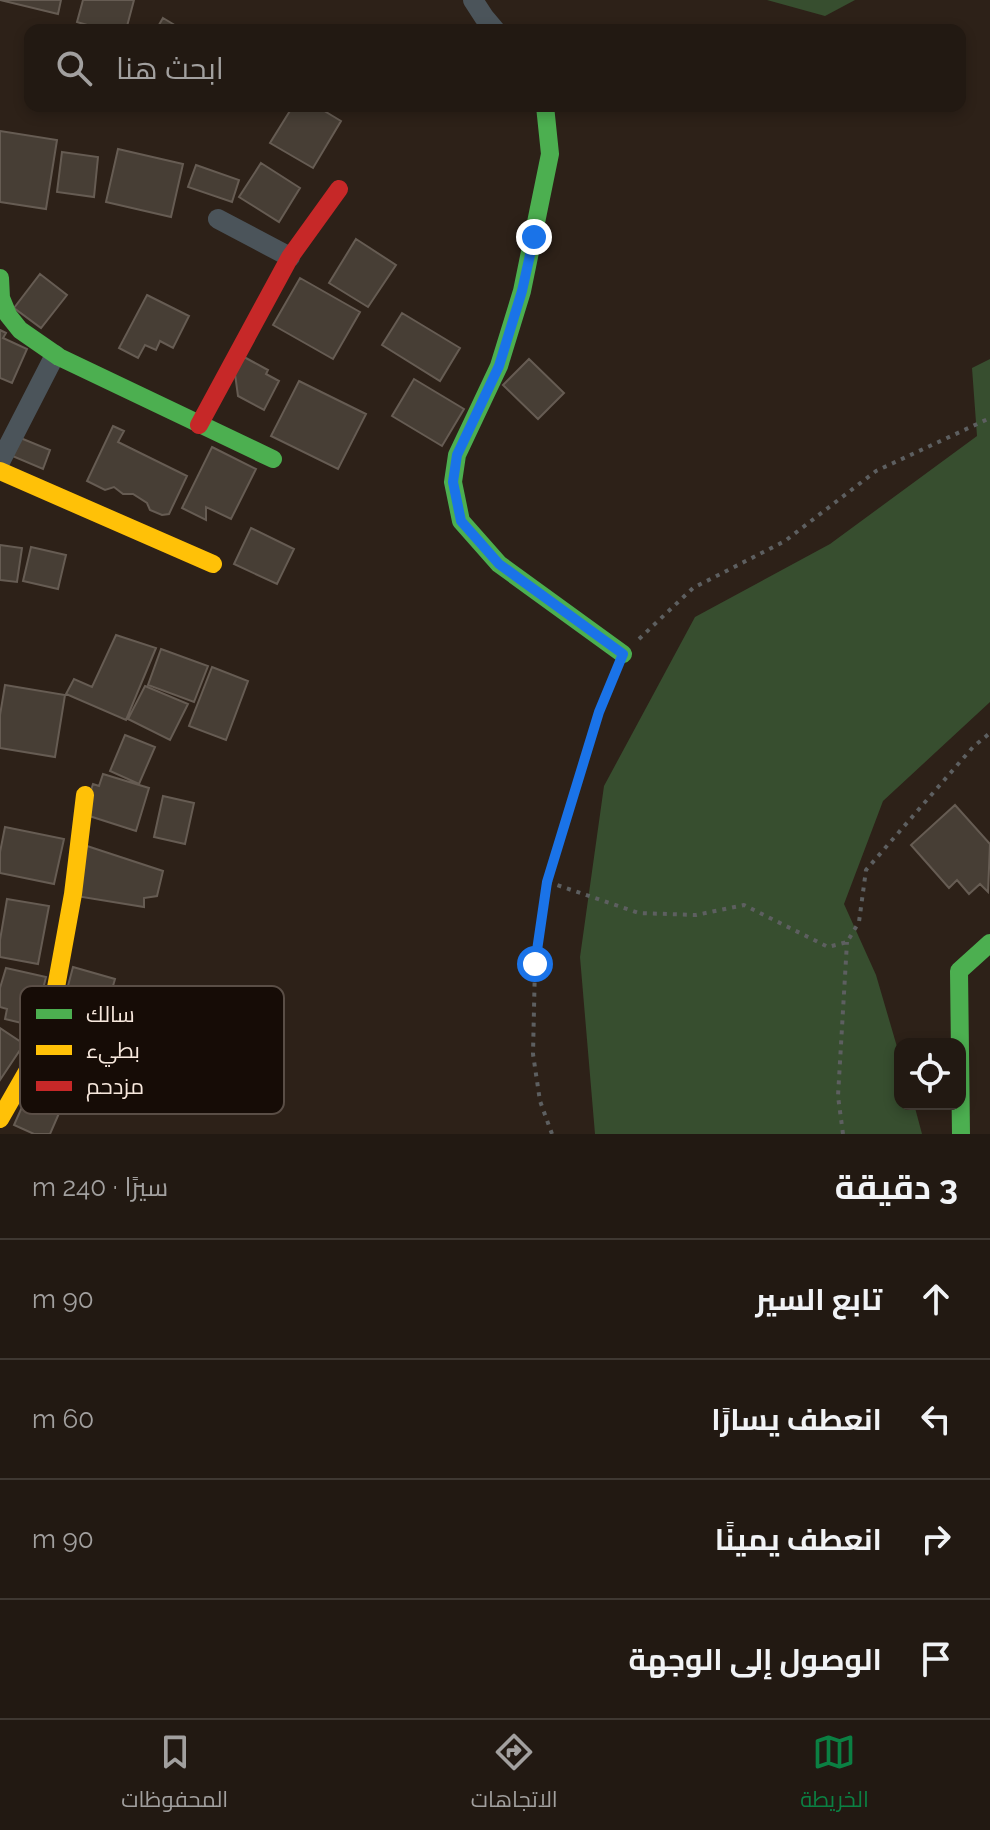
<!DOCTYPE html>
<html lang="ar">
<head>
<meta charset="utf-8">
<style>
  body { margin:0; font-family:Raleway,Cairo,sans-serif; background:#2e2620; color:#f1f3f6; direction:rtl }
  .controls { position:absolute; right:24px; bottom:24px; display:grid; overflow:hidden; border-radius:16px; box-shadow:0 4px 12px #0003 }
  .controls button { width:72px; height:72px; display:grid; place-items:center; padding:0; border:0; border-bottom:2px solid #3f3832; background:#221912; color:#f1f3f6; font:40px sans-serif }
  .stop { position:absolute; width:24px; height:24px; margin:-18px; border:6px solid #1a73e8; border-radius:50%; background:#fff }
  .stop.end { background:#1a73e8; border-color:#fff; box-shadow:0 2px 8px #0008 }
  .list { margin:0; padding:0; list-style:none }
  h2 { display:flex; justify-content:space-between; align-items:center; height:104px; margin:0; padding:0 32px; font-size:34px }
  h2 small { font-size:26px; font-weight:400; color:#a2a09f }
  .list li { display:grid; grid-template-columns:52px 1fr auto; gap:24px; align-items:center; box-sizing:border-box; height:120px; padding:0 32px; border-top:2px solid #3f3832 }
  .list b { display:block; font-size:30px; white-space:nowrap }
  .list em { font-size:26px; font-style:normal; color:#a2a09f }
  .icon { flex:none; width:44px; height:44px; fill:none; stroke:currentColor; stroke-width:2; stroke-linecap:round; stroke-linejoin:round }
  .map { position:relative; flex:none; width:990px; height:1134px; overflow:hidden; direction:ltr }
  .search { position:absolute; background:#221912; box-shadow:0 4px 12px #0003; left:24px; right:24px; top:24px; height:88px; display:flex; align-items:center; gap:20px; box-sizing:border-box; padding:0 28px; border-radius:16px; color:#a2a09f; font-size:30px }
  .sheet { height:584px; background:#221912 }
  nav { display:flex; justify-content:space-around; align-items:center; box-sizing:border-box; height:112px; border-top:2px solid #3f3832; background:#221912; font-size:22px; color:#a2a09f }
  nav a { display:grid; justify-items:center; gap:4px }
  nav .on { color:#0b8043 }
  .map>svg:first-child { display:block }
  .green { fill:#374e2f }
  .building { fill:#473e35; stroke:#665c53; stroke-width:2 }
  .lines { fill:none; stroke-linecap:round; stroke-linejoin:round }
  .path { stroke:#5d5f60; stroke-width:4; stroke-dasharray:4 6; stroke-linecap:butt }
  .street { stroke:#4b545a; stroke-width:20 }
  .fast { stroke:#4caf50; stroke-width:18 }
  .slow { stroke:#ffc107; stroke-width:18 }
  .jam { stroke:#c62828; stroke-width:18 }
  .route { stroke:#1a73e8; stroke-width:10 }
  .key { fill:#160c06; stroke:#5a4e46; stroke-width:2 }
  .key-label { font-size:22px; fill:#f7e8dd }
</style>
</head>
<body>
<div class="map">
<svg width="990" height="1134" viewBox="0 0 990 1134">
  <rect width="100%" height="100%" fill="#2d2118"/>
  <path class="green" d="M 767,0 L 855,0 L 825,16 Z
    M 990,359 L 990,702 L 883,801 L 844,904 L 876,975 L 900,1057 L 900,1104 L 914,1104 L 922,1134 L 595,1134 L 580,957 L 604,786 L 695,617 L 830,544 L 977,436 L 972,368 Z"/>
  <path class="building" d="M 0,0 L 61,0 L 58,14 Z
    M 83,0 L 134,0 L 126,30 L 104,30 L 77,22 Z
    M 163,18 L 178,27 L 176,30 L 156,30 Z
    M 293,106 L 316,106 L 341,121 L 313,168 L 270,143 Z
    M 0,131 L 57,140 L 46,209 L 0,202 Z
    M 118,149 L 183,164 L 171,217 L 106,202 Z
    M 62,152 L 98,157 L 94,197 L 57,192 Z
    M 261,163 L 300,188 L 279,222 L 239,197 Z
    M 196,165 L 239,180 L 232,202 L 188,187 Z
    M 356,239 L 396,265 L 368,307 L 329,283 Z
    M 40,274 L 67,295 L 41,328 L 14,308 Z
    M 300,278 L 360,312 L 333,359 L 273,325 Z
    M 147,295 L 189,316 L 173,348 L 160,341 L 156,350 L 145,345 L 138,358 L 119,348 Z
    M 402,313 L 460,348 L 440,381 L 382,345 Z
    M 0,330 L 6,333 L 3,338 L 27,349 L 12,383 L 0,378 Z
    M 244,357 L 268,370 L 266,374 L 279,381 L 264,410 L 238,396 L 235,374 Z
    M 529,359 L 564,393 L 538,419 L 503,385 Z
    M 414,379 L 464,409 L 442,446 L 392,416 Z
    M 299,381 L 366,414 L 338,469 L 271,436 Z
    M 113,426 L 124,431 L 118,442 L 187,476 L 169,514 L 162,515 L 150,510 L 147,503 L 133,494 L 123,494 L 114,487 L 105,490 L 87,481 Z
    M 18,437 L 50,450 L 43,469 L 10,455 Z
    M 212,447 L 256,469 L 231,519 L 206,507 L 206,520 L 182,508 Z
    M 251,528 L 294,549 L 277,584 L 234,564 Z
    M 0,545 L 22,548 L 17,582 L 0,580 Z
    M 31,547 L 66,555 L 58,589 L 23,581 Z
    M 116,635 L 156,648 L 126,720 L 66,694 L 74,679 L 92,687 Z
    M 161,649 L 208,666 L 194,702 L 148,685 Z
    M 212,667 L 248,681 L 226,740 L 189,726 Z
    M 5,685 L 65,695 L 55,757 L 0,748 L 0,715 Z
    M 145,686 L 188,704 L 170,740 L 128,719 Z
    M 125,735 L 155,747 L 139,784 L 110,771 Z
    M 103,774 L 149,788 L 136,831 L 83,814 L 93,784 L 99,786 Z
    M 163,796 L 194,803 L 185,844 L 154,837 Z
    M 955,805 L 990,844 L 988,892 L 980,884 L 969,894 L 957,880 L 949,888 L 911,845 Z
    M 5,827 L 64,839 L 54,884 L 0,873 L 0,852 Z
    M 87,846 L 163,871 L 157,896 L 144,898 L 144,907 L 76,896 Z
    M 7,899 L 49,906 L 38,964 L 0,957 L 0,940 Z
    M 73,967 L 115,979 L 98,1038 L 57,1027 Z
    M 6,968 L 46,977 L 34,1026 L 5,1019 L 7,1009 L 0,1007 L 0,988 Z
    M 0,1028 L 24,1044 L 0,1080 Z
    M 34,1080 L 67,1095 L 50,1134 L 34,1134 L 14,1125 Z"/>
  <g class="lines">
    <path class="path" d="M 639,639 L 693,588 L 785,541 L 876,471 L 990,418
      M 548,882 L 639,913 L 696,915 L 744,905 L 828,947 L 847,942 L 859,922 L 866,870 L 973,747 L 990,733
      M 552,1134 L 540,1101 L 533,1054 L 535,964 L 547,882 L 599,712 L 614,675
      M 843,1134 L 838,1096 L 847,942"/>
    <path class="street" d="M 473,0 L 484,17 L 495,30
      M 218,219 L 290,257
      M 0,462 L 55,355"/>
    <path class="fast" d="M 545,106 L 550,154 L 522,291 L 499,366 L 457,455 L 453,482 L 461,521 L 499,564 L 623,654
      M 0,278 L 1,298 L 8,315 L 20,330 L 59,357 L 273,459
      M 961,1134 L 959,971 L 990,943"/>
    <path class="slow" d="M 0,471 L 213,564
      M 0,1119 L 40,1049 L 51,1015 L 73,894 L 85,795"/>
    <path class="jam" d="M 199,425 L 290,257 L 339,189"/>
  </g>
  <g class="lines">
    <path class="route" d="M 534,237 L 522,291 L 499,366 L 457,455 L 453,482 L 461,521 L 499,564 L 623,654 L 599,712 L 547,882 L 535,964"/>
  </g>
  <rect x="20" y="986" width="264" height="128" rx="12" class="key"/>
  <rect x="36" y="1009" width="36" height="10" fill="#4caf50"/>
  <rect x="36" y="1045" width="36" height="10" fill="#ffc107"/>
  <rect x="36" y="1081" width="36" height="10" fill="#c62828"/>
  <g class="key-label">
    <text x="86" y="1022">سالك</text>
    <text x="86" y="1058">بطيء</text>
    <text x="86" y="1094">مزدحم</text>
  </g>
</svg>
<div class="controls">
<button><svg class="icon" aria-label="locate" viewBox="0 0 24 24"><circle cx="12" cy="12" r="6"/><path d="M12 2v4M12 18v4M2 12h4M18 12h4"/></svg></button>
</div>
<div class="stop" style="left:535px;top:964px"></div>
<div class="stop end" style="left:534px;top:237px"></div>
<div class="search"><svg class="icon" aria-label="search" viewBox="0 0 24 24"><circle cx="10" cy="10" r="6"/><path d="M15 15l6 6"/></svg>ابحث هنا</div>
</div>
<section class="sheet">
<h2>3 دقيقة<small>سيرًا · 240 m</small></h2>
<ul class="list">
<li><svg class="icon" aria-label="ahead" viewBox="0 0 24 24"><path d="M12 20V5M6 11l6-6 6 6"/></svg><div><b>تابع السير</b></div><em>90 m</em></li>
<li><svg class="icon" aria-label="left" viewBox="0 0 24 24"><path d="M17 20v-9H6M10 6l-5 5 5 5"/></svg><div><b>انعطف يسارًا</b></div><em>60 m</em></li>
<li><svg class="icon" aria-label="right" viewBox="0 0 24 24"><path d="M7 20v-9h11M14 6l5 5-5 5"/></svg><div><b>انعطف يمينًا</b></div><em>90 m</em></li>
<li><svg class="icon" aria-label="arrive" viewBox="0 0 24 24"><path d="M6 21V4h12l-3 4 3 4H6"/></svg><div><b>الوصول إلى الوجهة</b></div></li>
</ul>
</section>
<nav>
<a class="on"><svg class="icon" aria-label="map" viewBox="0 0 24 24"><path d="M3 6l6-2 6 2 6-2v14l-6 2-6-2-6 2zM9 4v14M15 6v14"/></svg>الخريطة</a>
<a><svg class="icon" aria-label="directions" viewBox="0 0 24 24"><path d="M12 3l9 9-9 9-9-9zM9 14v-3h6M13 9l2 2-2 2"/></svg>الاتجاهات</a>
<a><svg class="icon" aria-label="saved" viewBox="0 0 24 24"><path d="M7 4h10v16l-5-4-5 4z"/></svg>المحفوظات</a>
</nav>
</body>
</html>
